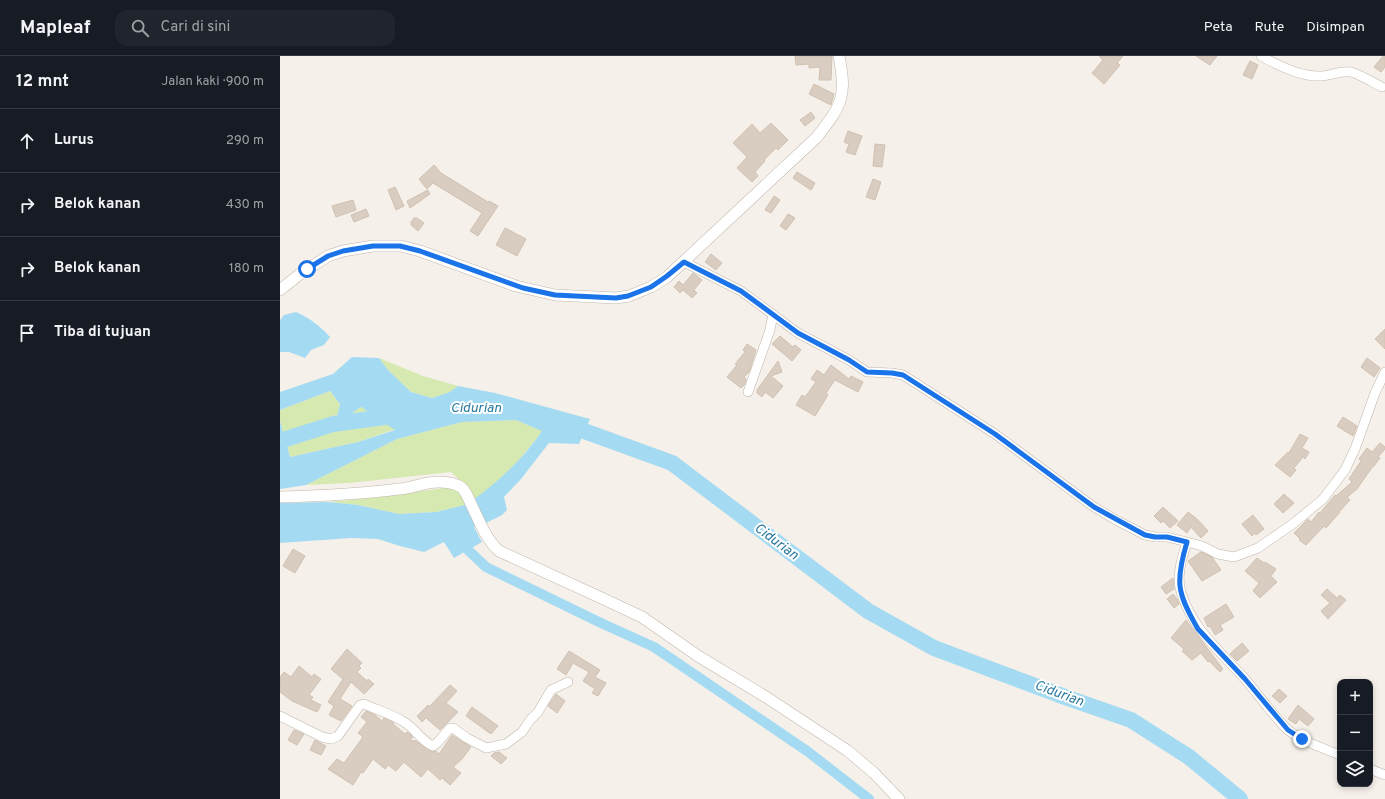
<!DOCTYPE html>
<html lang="id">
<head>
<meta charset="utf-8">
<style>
  body { margin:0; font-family:Overpass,sans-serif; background:#20242c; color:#f1f3f6 }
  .controls { position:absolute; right:12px; bottom:12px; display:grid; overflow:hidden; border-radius:8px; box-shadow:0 2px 6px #0003 }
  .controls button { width:36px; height:36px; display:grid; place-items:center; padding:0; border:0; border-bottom:1px solid #363941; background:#171b24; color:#f1f3f6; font:20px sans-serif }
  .stop { position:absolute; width:12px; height:12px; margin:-9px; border:3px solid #1a73e8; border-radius:50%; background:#fff }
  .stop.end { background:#1a73e8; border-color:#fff; box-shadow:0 1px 4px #0008 }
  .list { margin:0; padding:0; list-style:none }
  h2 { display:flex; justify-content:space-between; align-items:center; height:52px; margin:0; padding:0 16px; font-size:17px }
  h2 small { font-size:13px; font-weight:400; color:#9ea1a6 }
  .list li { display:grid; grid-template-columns:26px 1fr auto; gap:12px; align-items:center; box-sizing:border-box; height:64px; padding:0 16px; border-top:1px solid #363941 }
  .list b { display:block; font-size:15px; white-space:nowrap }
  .list em { font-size:13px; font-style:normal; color:#9ea1a6 }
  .icon { flex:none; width:22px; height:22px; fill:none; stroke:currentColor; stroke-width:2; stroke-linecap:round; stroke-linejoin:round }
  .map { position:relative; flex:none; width:1105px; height:743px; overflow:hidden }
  header { display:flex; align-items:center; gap:24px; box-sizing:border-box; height:56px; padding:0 20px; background:#171b24; border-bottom:1px solid #363941 }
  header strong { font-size:19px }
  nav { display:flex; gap:22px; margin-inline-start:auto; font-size:14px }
  .search { width:280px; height:36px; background:#20242c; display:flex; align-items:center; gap:10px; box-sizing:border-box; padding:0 14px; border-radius:12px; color:#9ea1a6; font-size:15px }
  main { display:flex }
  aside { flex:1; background:#171b24 }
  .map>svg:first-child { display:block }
  .green { fill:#d6e9b1 }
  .water { fill:#a4dbf2 }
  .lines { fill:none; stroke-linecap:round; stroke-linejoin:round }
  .canal { stroke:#a4dbf2; stroke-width:10 }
  .river { stroke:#a4dbf2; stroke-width:16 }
  .building { fill:#d9cdc1; stroke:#d1c1b1 }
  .minor-casing { stroke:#c0b6ab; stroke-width:10 }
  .tertiary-casing { stroke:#c0b6ab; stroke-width:12 }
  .minor { stroke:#fff; stroke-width:9 }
  .tertiary { stroke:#fff; stroke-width:11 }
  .route { stroke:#1a73e8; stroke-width:5 }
  .labels { text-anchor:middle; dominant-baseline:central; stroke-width:4; stroke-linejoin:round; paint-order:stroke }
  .water-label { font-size:14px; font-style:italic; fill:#297a9e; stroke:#fff }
</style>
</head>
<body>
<header>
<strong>Mapleaf</strong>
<div class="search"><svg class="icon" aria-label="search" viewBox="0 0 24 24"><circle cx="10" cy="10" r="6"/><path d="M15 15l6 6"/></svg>Cari di sini</div>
<nav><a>Peta</a><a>Rute</a><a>Disimpan</a></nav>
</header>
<main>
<aside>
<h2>12 mnt<small>Jalan kaki · 900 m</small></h2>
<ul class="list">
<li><svg class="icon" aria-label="ahead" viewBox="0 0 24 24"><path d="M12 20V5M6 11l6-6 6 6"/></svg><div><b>Lurus</b></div><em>290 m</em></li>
<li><svg class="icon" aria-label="right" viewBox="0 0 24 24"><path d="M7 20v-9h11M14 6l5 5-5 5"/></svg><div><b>Belok kanan</b></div><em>430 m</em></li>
<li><svg class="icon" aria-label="right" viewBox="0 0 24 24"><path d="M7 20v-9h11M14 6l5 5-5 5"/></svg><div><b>Belok kanan</b></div><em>180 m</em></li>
<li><svg class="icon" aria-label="arrive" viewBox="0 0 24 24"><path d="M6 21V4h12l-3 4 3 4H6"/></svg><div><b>Tiba di tujuan</b></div></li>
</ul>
</aside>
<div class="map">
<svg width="1105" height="743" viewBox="0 0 1105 743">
  <rect width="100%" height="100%" fill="#f5f0e9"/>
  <path class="green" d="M 99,302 L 143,320 L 178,330 L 170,336 L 152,342 L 131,336 L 108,314 Z
    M 50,335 L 60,348 L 56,364 L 63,363 L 81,351 L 116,373 L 78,386 L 10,401 L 0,365 L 0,354 Z
    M 236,364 L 263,375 L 238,405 L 215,429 L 193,444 L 190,434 L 171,416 L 69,427 L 26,429 L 117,383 L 182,366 Z
    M 170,431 L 181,436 L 189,448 L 156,456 L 119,458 L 78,449 L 48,446 L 101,441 Z"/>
  <path class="water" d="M 16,256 C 30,262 40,270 50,281 L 44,289 L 31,294 L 25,302 L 9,296 L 0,296 L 0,264 L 4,259 Z
    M 72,301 L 99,302 L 108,314 L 131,336 L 152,342 L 170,336 L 178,330 L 215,337 L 310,363 L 299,388 L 269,387 L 241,423 L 224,441 L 227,454 L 222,459 L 206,467 L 193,444 C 219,425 244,402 262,375 L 236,364 L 182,366 L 117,383 L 26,429 L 0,433 L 0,365 L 10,401 L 78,386 L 115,374 L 81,351 L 63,363 L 56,365 L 60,348 L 50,335 L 0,354 L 0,336 L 53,318 Z
    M 48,446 L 78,449 L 119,458 L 156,456 L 189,448 L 198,468 L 194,471 L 202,486 L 174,502 L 164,486 L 144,496 L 120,490 L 98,483 L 71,482 L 0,487 L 0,447 Z"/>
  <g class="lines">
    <path class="canal" d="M 183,483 L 188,494 L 206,511 L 321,567 L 374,591 L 527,695 L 589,743"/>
    <path class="river" d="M 285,368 L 392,407 L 588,555 L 654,592 L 785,641 L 851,664 L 909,701 L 960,743
      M 0,385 L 53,368 L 119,359"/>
  </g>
  <path class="building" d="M 515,0 L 552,0 L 551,24 L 539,24 L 540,11 L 529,12 L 529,8 L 516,9 Z
    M 819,0 L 843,0 L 837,7 L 840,9 L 824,28 L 812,17 L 823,4 Z
    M 916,0 L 937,0 L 930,9 Z
    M 1103,0 L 1105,0 L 1105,11 L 1101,16 L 1094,11 Z
    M 970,5 L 978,9 L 972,23 L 963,19 Z
    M 534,28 L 554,38 L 551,49 L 529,38 Z
    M 531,56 L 535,62 L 525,70 L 520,64 Z
    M 491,67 L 508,84 L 498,94 L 496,92 L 484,104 L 485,105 L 475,116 L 478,120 L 472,126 L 457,112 L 467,101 L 453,87 L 472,68 L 480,77 Z
    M 568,75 L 582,80 L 575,99 L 566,96 L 569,88 L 564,86 Z
    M 595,88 L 605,89 L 602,111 L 593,110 Z
    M 154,109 L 161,117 L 208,146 L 209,145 L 218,150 L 198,180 L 190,175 L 202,157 L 153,127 L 147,133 L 139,123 Z
    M 517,116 L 535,127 L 531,134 L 513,122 Z
    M 593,123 L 601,126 L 595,144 L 586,141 Z
    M 115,131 L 124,150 L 116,154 L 108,134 Z
    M 148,134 L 150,138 L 130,152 L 127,145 Z
    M 494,140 L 500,144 L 491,157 L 485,154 Z
    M 73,144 L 76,154 L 56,161 L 52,150 Z
    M 86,153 L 89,160 L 74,166 L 71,159 Z
    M 508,158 L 515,162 L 506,174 L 500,170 Z
    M 134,162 L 137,162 L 144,167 L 138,175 L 131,169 L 131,166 Z
    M 225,172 L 246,183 L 237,200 L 216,189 Z
    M 431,198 L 442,207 L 436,214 L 425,206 Z
    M 413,217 L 422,224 L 414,234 L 417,237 L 412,242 L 403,234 L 400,237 L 394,231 L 399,225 L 403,229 Z
    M 1105,273 L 1105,293 L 1095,283 Z
    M 500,280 L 513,291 L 515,289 L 521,294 L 512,305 L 492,288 Z
    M 467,288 L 476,294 L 469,316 L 464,321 L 466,323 L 465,328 L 461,332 L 447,321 L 457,309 L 455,308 L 465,296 L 463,294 Z
    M 1087,302 L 1100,312 L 1094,321 L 1081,311 Z
    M 498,305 L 502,316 L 491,320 L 503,330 L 493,342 L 485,336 L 482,341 L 477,337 L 477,334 Z
    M 551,309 L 569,323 L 571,320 L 583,326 L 578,336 L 555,324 L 546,337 L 548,339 L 535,360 L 516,349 L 522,339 L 525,341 L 536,326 L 531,323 L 537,314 L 544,319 Z
    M 1063,361 L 1077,370 L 1073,380 L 1057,370 Z
    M 1020,378 L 1028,382 L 1022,392 L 1029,396 L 1025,403 L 1023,401 L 1014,412 L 1016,414 L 1010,421 L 995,409 L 1008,396 L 1009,397 Z
    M 1100,387 L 1105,391 L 1105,393 L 1098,401 L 1100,402 L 1094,410 L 1093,410 L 1077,433 L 1067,441 L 1070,444 L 1059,456 L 1060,456 L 1046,472 L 1044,470 L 1026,489 L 1019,484 L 1020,483 L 1014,477 L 1028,463 L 1031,466 L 1039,456 L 1040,457 L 1055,439 L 1056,440 L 1072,426 L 1069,423 L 1081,405 L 1079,403 L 1081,400 L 1087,392 L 1092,396 Z
    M 1004,438 L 1014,447 L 1003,457 L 994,448 Z
    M 883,451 L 898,465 L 890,472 L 883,465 L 881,467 L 874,460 Z
    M 908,456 L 917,463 L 928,475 L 921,482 L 911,471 L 907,477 L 897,469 Z
    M 973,459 L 984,473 L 976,479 L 974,477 L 972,480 L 962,468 Z
    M 13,493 L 25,500 L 15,517 L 3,510 Z
    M 921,496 L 932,501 L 941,514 L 922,525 L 908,505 Z
    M 977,502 L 984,507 L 985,506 L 996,513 L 991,520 L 997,526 L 980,542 L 973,535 L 979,527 L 965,515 Z
    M 893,522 L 894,533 L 886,538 L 881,531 Z
    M 1047,533 L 1057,542 L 1060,539 L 1066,544 L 1048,563 L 1041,555 L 1050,547 L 1041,539 Z
    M 893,538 L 897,543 L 899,548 L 894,552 L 887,543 Z
    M 946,548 L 954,561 L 940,569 L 943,574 L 935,579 L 930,570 L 928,571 L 924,562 Z
    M 906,564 L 943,613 L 940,616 L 929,605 L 928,606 L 921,597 L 912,604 L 902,595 L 904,593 L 891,582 Z
    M 962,587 L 969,595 L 957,605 L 950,598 L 952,596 Z
    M 67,593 L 82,607 L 79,610 L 81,612 L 77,616 L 87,625 L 88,623 L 94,628 L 84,638 L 71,626 L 60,643 L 72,650 L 61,665 L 49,659 L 54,650 L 48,646 L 63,623 L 51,613 Z
    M 289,595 L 320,614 L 315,621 L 326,627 L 318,640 L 312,637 L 315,633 L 303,625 L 309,616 L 293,607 L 286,619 L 277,613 Z
    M 19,610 L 32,621 L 34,618 L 41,623 L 29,639 L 33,641 L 31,644 L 41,649 L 37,656 L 12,645 L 0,636 L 0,621 L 4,616 L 11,621 Z
    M 170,629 L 177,635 L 166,647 L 178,656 L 160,674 L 146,662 L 142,666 L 137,660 L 148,649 L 149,651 Z
    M 999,633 L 1007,640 L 1000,647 L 992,640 Z
    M 276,638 L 285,645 L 277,657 L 268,650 Z
    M 1018,649 L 1034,663 L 1028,670 L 1019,663 L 1016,668 L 1008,663 Z
    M 192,651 L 218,670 L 211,678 L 186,660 Z
    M 86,655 L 95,659 L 102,665 L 104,662 L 114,667 L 113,668 L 125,678 L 127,676 L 131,679 L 133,681 L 130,684 L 136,685 L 151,695 L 156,695 L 159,698 L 172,679 L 191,691 L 182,703 L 173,711 L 181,717 L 170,729 L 162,722 L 160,724 L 148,713 L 141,721 L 124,706 L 116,715 L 108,709 L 105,713 L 93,703 L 83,717 L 81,716 L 73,729 L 48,713 L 57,703 L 64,707 L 83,681 L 78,677 L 87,666 L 81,661 Z
    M 14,674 L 24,678 L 17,689 L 8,684 Z
    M 35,684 L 46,690 L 41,699 L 30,694 Z
    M 219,696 L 227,702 L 221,708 L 211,700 L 214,697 Z"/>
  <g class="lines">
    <g class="minor-casing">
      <path id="minor" d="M 981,0 C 997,9 1022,21 1040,20 C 1050,20 1061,14 1071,16 C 1081,19 1092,26 1102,31
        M 404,206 L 461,235 L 518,277 L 569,304 L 587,316 L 612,317 L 623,319 L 715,378 L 814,451 L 836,464 L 865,479 L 875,481 L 887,481 L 907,486 L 922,490 L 938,498 L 954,501 L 978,492 L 1014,467 L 1043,443 L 1065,414 L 1075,393 L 1095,337 L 1105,316
        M 468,336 L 490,274 L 493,258
        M 907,486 C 902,502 896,520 901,536 C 912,573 941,596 965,623 C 978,638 994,661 1008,674 C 1023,686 1043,692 1060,699
        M 0,660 L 42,681 L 51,683 L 58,680 L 80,649 L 84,648 C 97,654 112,658 124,666 C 135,672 141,685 153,690 L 158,686 L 170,672 L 173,672 L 187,682 L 206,692 L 226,688 L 242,676 L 251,663 L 258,656 L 271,634 L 288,626
        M 1090,713 L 1105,719"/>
    </g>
    <g class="tertiary-casing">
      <path id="tertiary" d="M 0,234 L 20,218 L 48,200 L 63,195 L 93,190 L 121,190 L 140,195 L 236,230 L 275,239 L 336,242 L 349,240 L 371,231 L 387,221 L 537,81 C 562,49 567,41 559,0
        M 0,441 C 38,440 81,438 119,433 C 132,432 145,426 158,426 C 165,426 176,427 182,432 C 186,436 189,443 191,448 C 199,464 205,482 219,495 L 328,545 L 362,561 L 418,600 L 486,641 L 568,695 L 594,717 L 619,743"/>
    </g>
    <use href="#minor" class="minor"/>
    <use href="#tertiary" class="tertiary"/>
  </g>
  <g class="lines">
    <path class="route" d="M 27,213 L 48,200 L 63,195 L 93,190 L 120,190 L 140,195 L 243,232 L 275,239 L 336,242 L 348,240 L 371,231 L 387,220 L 404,206 L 461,235 L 518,277 L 569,304 L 587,316 L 612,317 L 623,319 L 715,378 L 814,451 L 865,479 L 875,481 L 887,481 L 907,486 C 895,526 897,537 918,573 L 965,623 L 1008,674 L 1022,683"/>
  </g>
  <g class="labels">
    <g class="water-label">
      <text x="196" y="352">Cidurian</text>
      <text transform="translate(496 486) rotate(37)">Cidurian</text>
      <text transform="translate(779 638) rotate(20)">Cidurian</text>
    </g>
  </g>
</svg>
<div class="controls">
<button>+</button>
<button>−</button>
<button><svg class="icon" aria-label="layers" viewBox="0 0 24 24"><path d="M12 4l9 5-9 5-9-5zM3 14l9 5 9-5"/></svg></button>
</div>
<div class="stop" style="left:27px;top:213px"></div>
<div class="stop end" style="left:1022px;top:683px"></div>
</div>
</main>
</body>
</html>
